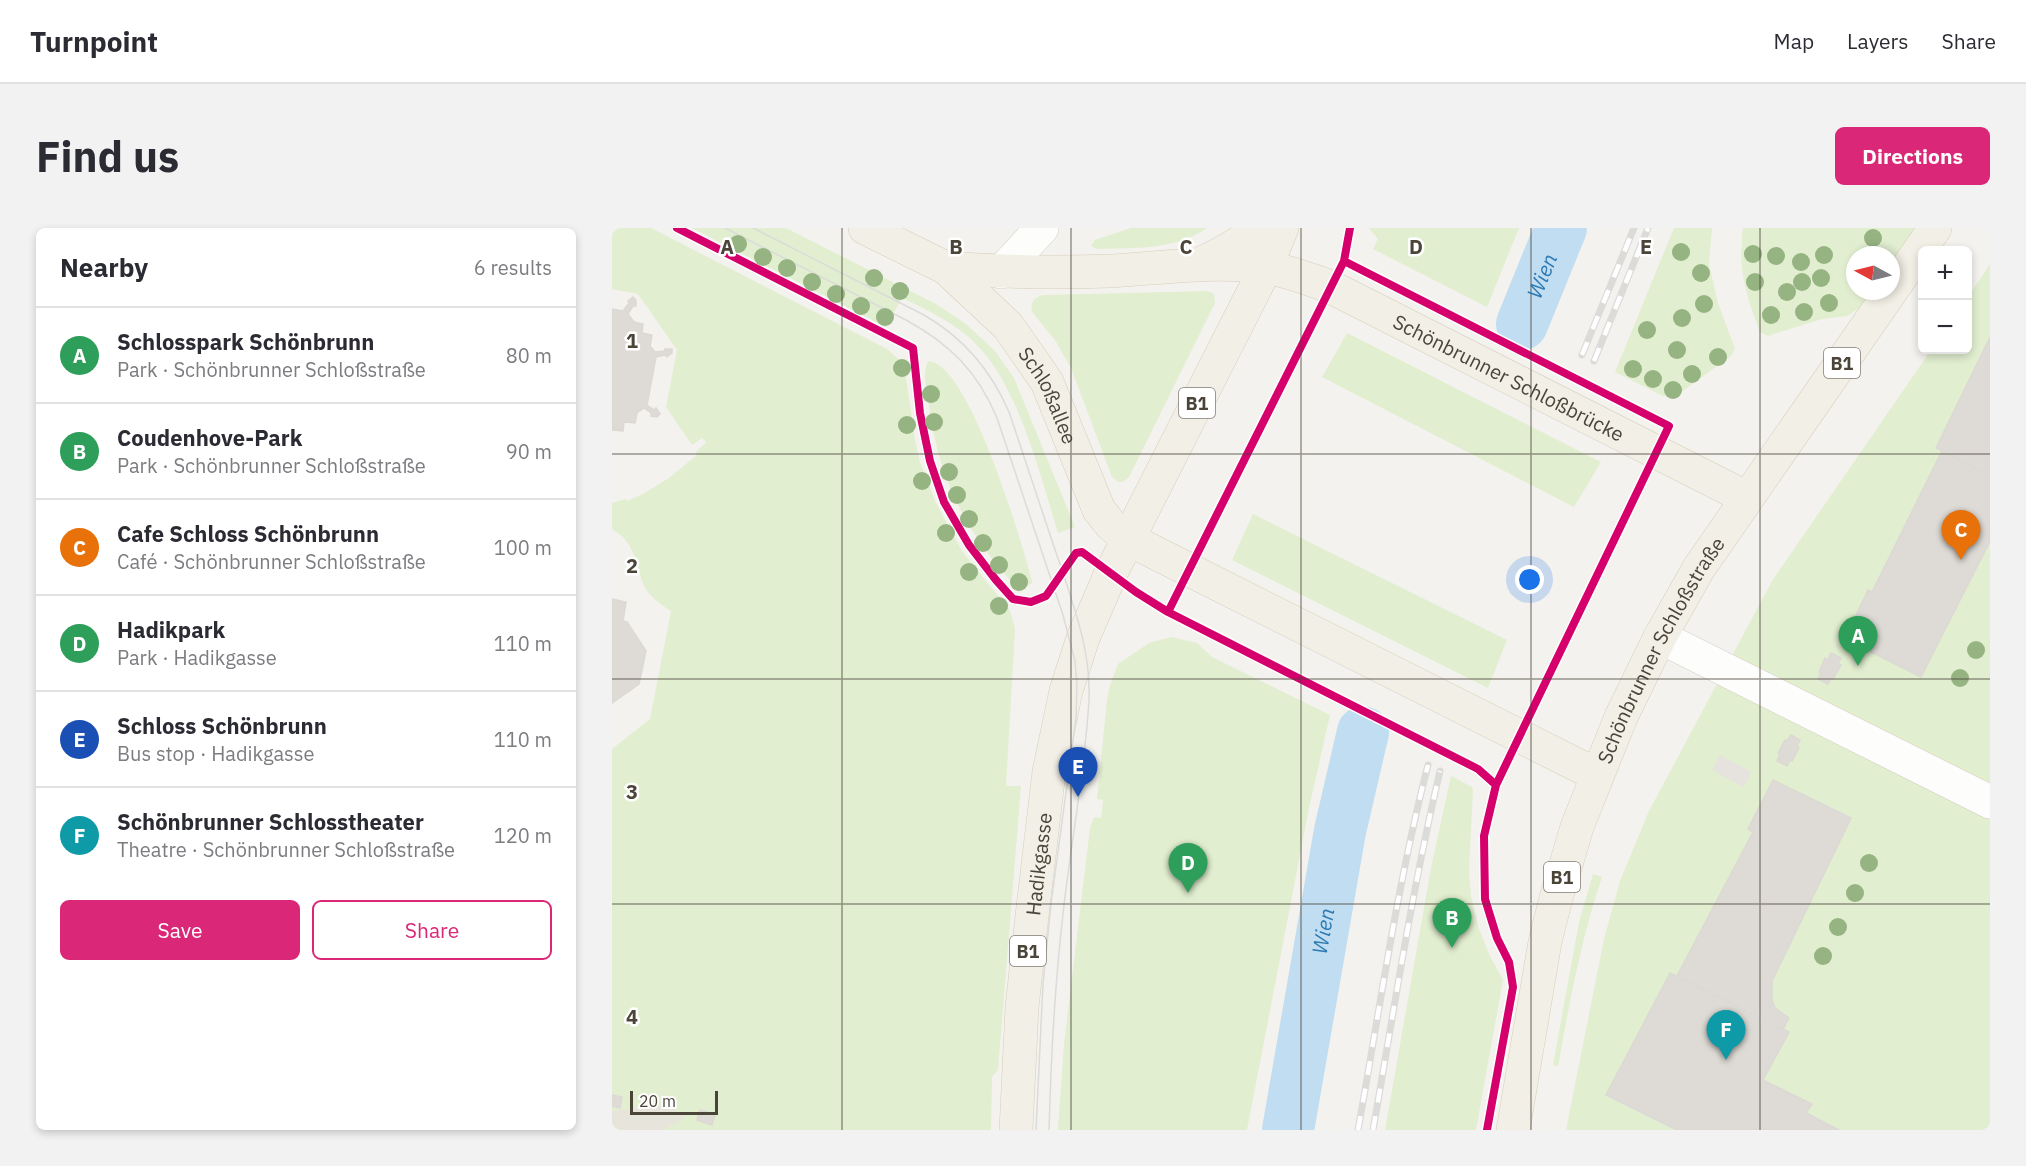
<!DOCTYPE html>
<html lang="en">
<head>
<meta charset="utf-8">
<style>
  body { margin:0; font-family:"IBM Plex Sans",sans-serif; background:#f2f2f3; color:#2b2b33 }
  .controls { position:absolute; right:18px; top:18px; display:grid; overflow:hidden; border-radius:9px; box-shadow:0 3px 9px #0003 }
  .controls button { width:54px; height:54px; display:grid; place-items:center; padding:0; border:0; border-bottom:2px solid #e1e1e2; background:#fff; color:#2b2b33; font:30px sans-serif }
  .compass { position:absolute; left:1234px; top:18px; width:54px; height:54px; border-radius:50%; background:#fff; box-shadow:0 3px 9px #0003; rotate:277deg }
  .scale { position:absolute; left:18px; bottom:15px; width:88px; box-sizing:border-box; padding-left:6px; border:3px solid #4b4439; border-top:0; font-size:16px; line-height:21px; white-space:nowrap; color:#4b4439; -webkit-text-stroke:4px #fff; paint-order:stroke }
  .you { position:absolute; left:918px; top:352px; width:21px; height:21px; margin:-15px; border:4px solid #fff; border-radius:50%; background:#1a73e8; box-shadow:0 0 0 9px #1a73e833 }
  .badge { display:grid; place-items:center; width:39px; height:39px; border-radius:50%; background:#db2777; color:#fff; font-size:20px; font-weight:700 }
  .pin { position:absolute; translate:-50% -50px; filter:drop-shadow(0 2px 3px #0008) }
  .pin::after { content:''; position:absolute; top:32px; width:21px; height:18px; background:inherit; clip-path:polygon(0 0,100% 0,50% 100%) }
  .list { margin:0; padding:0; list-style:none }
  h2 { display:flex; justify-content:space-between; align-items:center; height:78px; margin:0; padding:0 24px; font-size:26px }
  h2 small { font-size:20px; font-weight:400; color:#7c7c81 }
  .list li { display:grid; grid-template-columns:39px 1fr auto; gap:18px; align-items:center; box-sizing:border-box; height:96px; padding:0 24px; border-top:2px solid #e1e1e2 }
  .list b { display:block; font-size:22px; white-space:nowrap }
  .list p { margin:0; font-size:20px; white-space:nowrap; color:#7c7c81 }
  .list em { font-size:20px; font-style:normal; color:#7c7c81 }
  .actions { display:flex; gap:12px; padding:18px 24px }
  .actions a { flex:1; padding:14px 0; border:2px solid #db2777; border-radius:9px; text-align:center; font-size:21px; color:#db2777 }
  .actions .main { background:#db2777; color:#fff }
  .map { position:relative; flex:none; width:1378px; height:902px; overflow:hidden; border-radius:9px }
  header { display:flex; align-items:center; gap:36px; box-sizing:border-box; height:84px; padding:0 30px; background:#fff; border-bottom:2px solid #e1e1e2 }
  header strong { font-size:28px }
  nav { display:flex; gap:33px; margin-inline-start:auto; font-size:21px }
  .intro { display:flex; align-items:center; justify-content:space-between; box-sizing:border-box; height:144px; padding:0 36px }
  h1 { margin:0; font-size:42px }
  .button { padding:15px 27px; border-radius:9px; background:#db2777; color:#fff; font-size:21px; font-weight:700 }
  main { display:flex; gap:36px; padding:0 36px }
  aside { flex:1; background:#fff; border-radius:9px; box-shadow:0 3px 9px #0003 }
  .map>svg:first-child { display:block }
  .residential { fill:#e7e4dc }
  .green { fill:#e1eecf }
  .parking { fill:#e6e3df }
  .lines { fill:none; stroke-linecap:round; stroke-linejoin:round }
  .river { stroke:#c0ddf1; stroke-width:52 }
  .building { fill:#dedbd6; stroke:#dcd9d4; stroke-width:1.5 }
  .minor-casing { stroke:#d2d0cb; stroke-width:34 }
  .major-casing { stroke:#d6cebb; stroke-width:34 }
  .minor { stroke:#fdfdfc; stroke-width:33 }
  .major { stroke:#f2efe6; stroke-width:33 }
  .tram { stroke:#dbdbda; stroke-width:1.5 }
  .rail-casing { stroke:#dbdbda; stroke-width:7 }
  .rail { stroke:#fff; stroke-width:4.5; stroke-dasharray:14; stroke-linecap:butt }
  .cycleway-casing { stroke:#fff; stroke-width:11 }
  .cycleway { stroke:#d6006c; stroke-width:8 }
  .tree { fill:#96b382 }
  .grid { fill:none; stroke:#4b4439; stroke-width:1.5; stroke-opacity:0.55 }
  .labels { text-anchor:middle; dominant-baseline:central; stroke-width:5; stroke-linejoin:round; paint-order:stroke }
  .shield { fill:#fff; stroke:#817c74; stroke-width:1.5 }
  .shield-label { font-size:18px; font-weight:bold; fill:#4b4439 }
  .street-label { font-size:20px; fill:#4b4439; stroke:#fff }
  .water-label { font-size:21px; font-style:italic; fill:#2e7ab2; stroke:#fff }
  .grid-label { font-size:20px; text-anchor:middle; font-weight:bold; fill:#4b4439; stroke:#fff; stroke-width:5; stroke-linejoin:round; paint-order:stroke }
</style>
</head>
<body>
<header>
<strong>Turnpoint</strong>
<nav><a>Map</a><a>Layers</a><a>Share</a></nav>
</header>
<div class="intro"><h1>Find us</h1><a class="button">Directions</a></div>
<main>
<aside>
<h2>Nearby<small>6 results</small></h2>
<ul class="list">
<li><span class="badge" style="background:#2e9e5b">A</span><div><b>Schlosspark Schönbrunn</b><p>Park · Schönbrunner Schloßstraße</p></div><em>80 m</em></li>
<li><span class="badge" style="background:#2e9e5b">B</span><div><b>Coudenhove-Park</b><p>Park · Schönbrunner Schloßstraße</p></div><em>90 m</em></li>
<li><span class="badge" style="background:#e8710a">C</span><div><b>Cafe Schloss Schönbrunn</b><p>Café · Schönbrunner Schloßstraße</p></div><em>100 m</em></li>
<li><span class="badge" style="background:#2e9e5b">D</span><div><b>Hadikpark</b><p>Park · Hadikgasse</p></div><em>110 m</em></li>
<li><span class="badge" style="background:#1a4fb4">E</span><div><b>Schloss Schönbrunn</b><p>Bus stop · Hadikgasse</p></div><em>110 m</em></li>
<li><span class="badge" style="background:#0f9aa8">F</span><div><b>Schönbrunner Schlosstheater</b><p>Theatre · Schönbrunner Schloßstraße</p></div><em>120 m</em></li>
</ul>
<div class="actions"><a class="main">Save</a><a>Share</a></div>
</aside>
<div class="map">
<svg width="1378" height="902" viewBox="0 0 1378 902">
  <rect width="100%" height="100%" fill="#f4f2ee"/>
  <path class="residential" d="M 0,855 L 181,902 L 0,902 Z"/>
  <path class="green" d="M 0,0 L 39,0 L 275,121 L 292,136 L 303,212 L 308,234 L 323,273 L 350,323 L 398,383 L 403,401 L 394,558 L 409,558 L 386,842 L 380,849 L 379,902 L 51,902 L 74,889 L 54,877 L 0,883 L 0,521 L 38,491 L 59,383 C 50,377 40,371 34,361 C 21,338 27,317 0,301 L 0,275 L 14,271 L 15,273 L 31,266 L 57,250 L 85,227 L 84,224 L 94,214 L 90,210 L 80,217 L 54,179 L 65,122 L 26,66 L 0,61 Z
    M 80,0 L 174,0 L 324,76 L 354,96 L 383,123 L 402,150 L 463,299 L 446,305 C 428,247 407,159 364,116 C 344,95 315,82 290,70 L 274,99 Z
    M 519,0 L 595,0 C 563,22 522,20 485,21 L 479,18 L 483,12 Z
    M 757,0 L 907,0 L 875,79 L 761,21 L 766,11 Z
    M 1062,0 L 1100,0 L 1097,36 L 1106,75 L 1123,121 L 1119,128 L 1064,168 L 1051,168 L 1003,144 Z
    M 1131,0 L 1303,0 L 1279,35 L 1279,27 L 1243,27 L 1243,63 L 1260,63 L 1249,79 L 1235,88 L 1210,91 L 1156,108 L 1148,104 C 1133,64 1126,43 1131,0 Z
    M 1378,36 L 1378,902 L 954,902 L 992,711 L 1008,653 L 1037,583 L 1160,353 L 1319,122 L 1356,122 L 1356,69 Z
    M 596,63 L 602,66 L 603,75 L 517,249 L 511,254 L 506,254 L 500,249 L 459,140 L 443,112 L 420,84 C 418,75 422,69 431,67 Z
    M 735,105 L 989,234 L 962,279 L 710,149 Z
    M 316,133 C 357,134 410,315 420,353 L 420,355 L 408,363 C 355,306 328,256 317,178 C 315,165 310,145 316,133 Z
    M 641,286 L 895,412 L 876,460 L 620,332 Z
    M 559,409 L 585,415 L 600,429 L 718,487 L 697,580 L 635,902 L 446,902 L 452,816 L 478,600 L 482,589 L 489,590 L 491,572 L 485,571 L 495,471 L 498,457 L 506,436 L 537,415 Z
    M 839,548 L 860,559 L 861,563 L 857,642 L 859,668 L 867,701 L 878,728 L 891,752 L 864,902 L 773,902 L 819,640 Z
    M 981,646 L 990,649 C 969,711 958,773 946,838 L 941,837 L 967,694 Z"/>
  <path class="parking" d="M 1108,527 L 1140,544 L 1131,559 L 1100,542 Z"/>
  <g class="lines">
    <g class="river">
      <path id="s1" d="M 910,96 L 949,0"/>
      <path id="s2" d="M 676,902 L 728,603 L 751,504"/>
    </g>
  </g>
  <path class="building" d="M 21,69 L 24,72 L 24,78 L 21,78 L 16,86 L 22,94 L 31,96 L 30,105 L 40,107 L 38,118 L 43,124 L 53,123 L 53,121 L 60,121 L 60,125 L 55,129 L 53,127 L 44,129 L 35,177 L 42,182 L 44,180 L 48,186 L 45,189 L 39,188 L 39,185 L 32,180 L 25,185 L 23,195 L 12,194 L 11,203 L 0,202 L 0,81 L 11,83 L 17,75 L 16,73 Z
    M 1378,109 L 1378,248 L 1324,220 Z
    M 1330,223 L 1378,248 L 1378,313 L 1309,449 L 1233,411 L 1256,362 L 1260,364 Z
    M 0,371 L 14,374 L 11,393 L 15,394 L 34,423 L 27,456 L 0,475 Z
    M 1219,425 L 1229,430 L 1226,436 L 1229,437 L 1221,451 L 1219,450 L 1216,456 L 1206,451 L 1209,445 L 1207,444 L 1213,430 L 1216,432 Z
    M 1179,507 L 1188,512 L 1185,518 L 1187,520 L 1180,533 L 1178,532 L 1175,538 L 1165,533 L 1168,526 L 1166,525 L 1173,512 L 1175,513 Z
    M 1161,552 L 1239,590 L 1160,753 L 1160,772 L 1163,780 L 1177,790 L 1171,801 L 1065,748 L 1141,604 L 1136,601 Z
    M 1058,745 L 1177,804 L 1151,852 L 1200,876 L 1194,885 L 1227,902 L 1065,902 L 994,867 Z
    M 0,867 L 10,869 L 8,880 L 0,878 Z
    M 88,882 L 103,886 L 100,897 L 85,892 Z"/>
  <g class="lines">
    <g class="minor-casing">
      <path id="minor" d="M 389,44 L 430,0
        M 1048,409 L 1378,574"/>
    </g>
    <g class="major-casing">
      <g id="major">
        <path id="s3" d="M 253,0 L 334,40 L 396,98 L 435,154 L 487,282 L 499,297 L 516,311 L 985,547"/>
        <path d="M 590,35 C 611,25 630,15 647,0"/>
        <path id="s4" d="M 334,40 C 388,44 443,45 498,43 C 550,40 601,32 653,39 C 676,43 697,51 719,59 L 1135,270"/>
        <path id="s5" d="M 404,902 L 410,779 L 421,679 L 437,544 L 454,463 L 471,410 L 499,345 L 654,39 L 670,0"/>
        <path id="s6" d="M 901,902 L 933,714 L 944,670 L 965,599 L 1009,489 L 1048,409 L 1087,340 L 1323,0"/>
      </g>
    </g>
    <use href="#minor" class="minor"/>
    <use href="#major" class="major"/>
    <path class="tram" d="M 113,0 L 294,92 C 338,116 366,144 385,190 L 451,387 L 463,433 L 465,457 L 464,490 L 439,676 L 431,756 L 424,902
      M 141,0 L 312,87 C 352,110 379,142 397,184 C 415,237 432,290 450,342 C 464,385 479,426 477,472 C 473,541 460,609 452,677 C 443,752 439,827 437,902"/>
    <g class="rail-casing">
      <path id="rail" d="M 970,127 L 1022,0
        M 982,133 L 1036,0
        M 746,902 C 768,780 785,657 816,537
        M 761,902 C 782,782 800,662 828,543"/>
    </g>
    <use href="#rail" class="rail"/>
    <g class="cycleway-casing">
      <path id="cycleway" d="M 65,0 L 301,120 L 308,185 L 318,233 L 332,274 L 357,317 L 384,352 L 401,371 L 419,374 L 434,368 L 464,325 L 470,324 L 524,364 L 556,384 L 866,541 L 884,557
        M 732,33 L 1057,198 L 884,557 L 872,608 L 873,671 L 885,710 L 897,734 L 901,759 L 875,902
        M 556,384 L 732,33 L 738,0"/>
    </g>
    <use href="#cycleway" class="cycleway"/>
  </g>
  <g class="tree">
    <circle cx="1261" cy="10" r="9"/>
    <circle cx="126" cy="16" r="9"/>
    <circle cx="1069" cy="24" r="9"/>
    <circle cx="1141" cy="26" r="9"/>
    <circle cx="1212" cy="27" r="9"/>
    <circle cx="1164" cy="28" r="9"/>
    <circle cx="151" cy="29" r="9"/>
    <circle cx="1189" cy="34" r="9"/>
    <circle cx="175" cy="40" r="9"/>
    <circle cx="1089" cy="45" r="9"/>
    <circle cx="262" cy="50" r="9"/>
    <circle cx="1209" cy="50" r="9"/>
    <circle cx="200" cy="54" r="9"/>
    <circle cx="1143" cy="54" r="9"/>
    <circle cx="1190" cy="54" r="9"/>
    <circle cx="288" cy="63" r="9"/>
    <circle cx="1175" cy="64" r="9"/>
    <circle cx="224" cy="66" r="9"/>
    <circle cx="1217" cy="75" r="9"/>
    <circle cx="1092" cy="76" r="9"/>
    <circle cx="249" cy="78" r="9"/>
    <circle cx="1192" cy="84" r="9"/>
    <circle cx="1159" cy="87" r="9"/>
    <circle cx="273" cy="89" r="9"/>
    <circle cx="1070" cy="90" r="9"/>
    <circle cx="1035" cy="102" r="9"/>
    <circle cx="1065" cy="122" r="9"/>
    <circle cx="1106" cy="129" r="9"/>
    <circle cx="290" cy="140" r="9"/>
    <circle cx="1021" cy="141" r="9"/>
    <circle cx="1080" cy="146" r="9"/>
    <circle cx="1041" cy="151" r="9"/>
    <circle cx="1061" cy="162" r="9"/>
    <circle cx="319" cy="166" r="9"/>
    <circle cx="322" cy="194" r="9"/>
    <circle cx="295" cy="197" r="9"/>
    <circle cx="337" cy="244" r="9"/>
    <circle cx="310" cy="253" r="9"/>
    <circle cx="345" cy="267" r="9"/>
    <circle cx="357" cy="291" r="9"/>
    <circle cx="334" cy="305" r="9"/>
    <circle cx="371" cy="315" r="9"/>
    <circle cx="387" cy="337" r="9"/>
    <circle cx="357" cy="344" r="9"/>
    <circle cx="407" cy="354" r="9"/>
    <circle cx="387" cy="378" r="9"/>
    <circle cx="1364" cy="422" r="9"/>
    <circle cx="1348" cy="450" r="9"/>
    <circle cx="1257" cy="635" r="9"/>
    <circle cx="1243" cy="665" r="9"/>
    <circle cx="1226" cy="699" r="9"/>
    <circle cx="1211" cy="728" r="9"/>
  </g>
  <path class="grid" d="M 230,0 L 230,902M 459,0 L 459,902M 689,0 L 689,902M 919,0 L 919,902M 1148,0 L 1148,902M 0,226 L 1378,226M 0,451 L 1378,451M 0,676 L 1378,676"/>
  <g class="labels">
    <g class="shield">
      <rect x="1212" y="120" width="36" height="30" rx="4.5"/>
      <rect x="567" y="160" width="36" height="30" rx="4.5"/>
      <rect x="932" y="634" width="36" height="30" rx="4.5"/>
      <rect x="398" y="708" width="36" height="30" rx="4.5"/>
    </g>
    <g class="shield-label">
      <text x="1230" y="135">B1</text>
      <text x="585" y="175">B1</text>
      <text x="950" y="649">B1</text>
      <text x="416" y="723">B1</text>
    </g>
    <g class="street-label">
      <text stroke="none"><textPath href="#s4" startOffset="588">Schönbrunner Schloßbrücke</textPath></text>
      <text stroke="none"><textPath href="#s3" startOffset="256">Schloßallee</textPath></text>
      <text stroke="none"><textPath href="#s6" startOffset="506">Schönbrunner Schloßstraße</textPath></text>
      <text stroke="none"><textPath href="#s5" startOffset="267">Hadikgasse</textPath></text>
    </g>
    <g class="water-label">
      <text stroke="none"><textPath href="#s1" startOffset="52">Wien</textPath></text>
      <text stroke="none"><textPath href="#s2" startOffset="202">Wien</textPath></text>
    </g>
  </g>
  <g class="grid-label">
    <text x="115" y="26">A</text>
    <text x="344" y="26">B</text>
    <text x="574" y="26">C</text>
    <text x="804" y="26">D</text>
    <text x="1034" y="26">E</text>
    <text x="20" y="120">1</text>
    <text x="20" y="345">2</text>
    <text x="20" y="571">3</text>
    <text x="20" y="796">4</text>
  </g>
</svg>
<div class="controls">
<button>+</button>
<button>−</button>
</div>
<svg class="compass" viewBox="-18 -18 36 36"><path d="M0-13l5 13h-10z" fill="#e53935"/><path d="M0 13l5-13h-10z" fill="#7c7c81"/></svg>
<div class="scale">20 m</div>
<div class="you"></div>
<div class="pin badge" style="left:1246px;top:438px;background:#2e9e5b">A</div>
<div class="pin badge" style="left:840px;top:720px;background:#2e9e5b">B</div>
<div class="pin badge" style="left:1349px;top:332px;background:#e8710a">C</div>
<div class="pin badge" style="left:576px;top:665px;background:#2e9e5b">D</div>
<div class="pin badge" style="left:466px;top:569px;background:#1a4fb4">E</div>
<div class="pin badge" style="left:1114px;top:832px;background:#0f9aa8">F</div>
</div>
</main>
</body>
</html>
